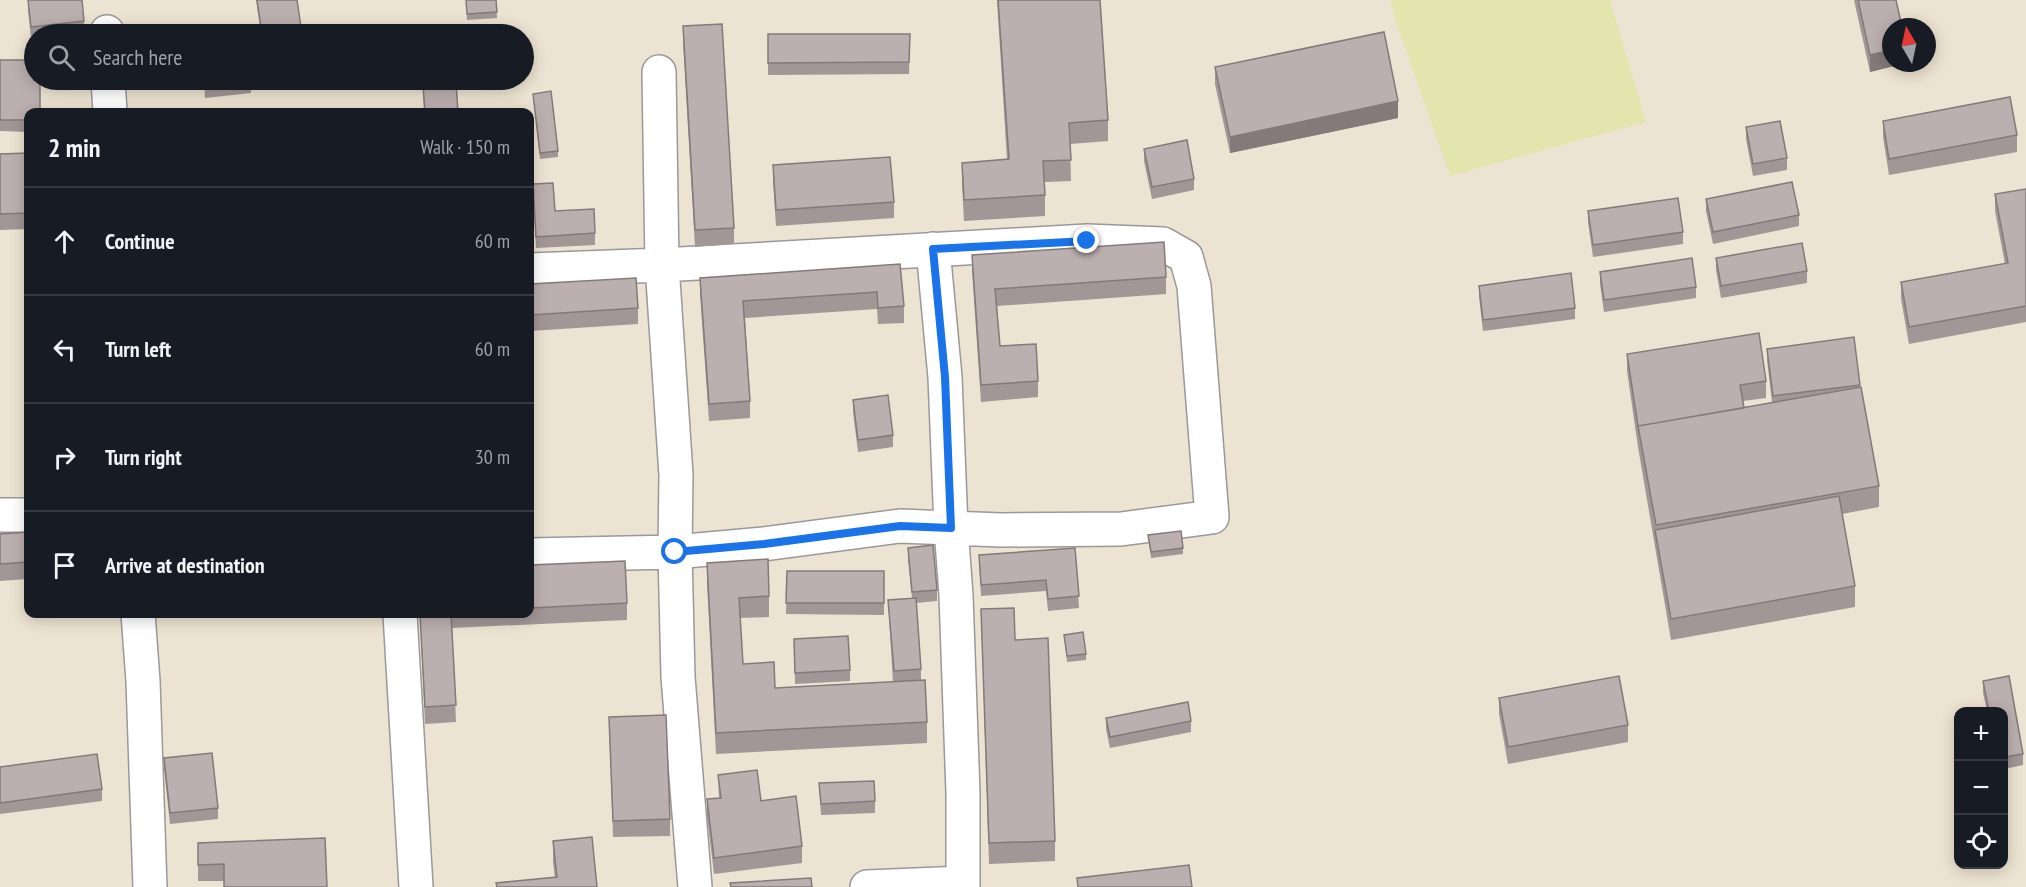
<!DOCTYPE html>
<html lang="en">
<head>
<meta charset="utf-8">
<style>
  body { margin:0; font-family:"PT Sans Narrow",sans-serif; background:#242831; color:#f1f3f6 }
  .controls { position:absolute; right:18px; bottom:18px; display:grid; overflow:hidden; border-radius:12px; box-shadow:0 3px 15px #0003 }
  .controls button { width:54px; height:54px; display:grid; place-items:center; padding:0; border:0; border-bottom:2px solid #363941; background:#171b24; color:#f1f3f6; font:30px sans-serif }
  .compass { position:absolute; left:1882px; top:18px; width:54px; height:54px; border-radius:50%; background:#171b24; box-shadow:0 3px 15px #0003; rotate:351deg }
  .stop { position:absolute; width:18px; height:18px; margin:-14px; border:4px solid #1a73e8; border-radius:50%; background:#fff }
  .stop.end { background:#1a73e8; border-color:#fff; box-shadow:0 2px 6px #0008 }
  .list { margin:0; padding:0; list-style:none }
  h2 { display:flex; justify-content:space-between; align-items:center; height:78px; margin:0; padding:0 24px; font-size:26px }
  h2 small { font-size:20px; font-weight:400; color:#9ea1a6 }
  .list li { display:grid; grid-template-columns:39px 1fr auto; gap:18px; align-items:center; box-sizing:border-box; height:108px; padding:0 24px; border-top:2px solid #363941 }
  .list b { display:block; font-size:22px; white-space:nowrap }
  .list em { font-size:20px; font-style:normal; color:#9ea1a6 }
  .icon { flex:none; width:33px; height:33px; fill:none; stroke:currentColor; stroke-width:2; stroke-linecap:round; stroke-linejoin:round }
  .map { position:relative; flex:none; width:2026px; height:887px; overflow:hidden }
  .search { position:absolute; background:#171b24; box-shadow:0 3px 15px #0003; left:24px; top:24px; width:510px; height:66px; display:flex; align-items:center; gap:15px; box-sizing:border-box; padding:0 21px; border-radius:33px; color:#9ea1a6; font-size:22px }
  .panel { position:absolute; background:#171b24; box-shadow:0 3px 15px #0003; left:24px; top:108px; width:510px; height:510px; border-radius:12px }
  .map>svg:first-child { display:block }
  .farmland { fill:#ede3d2; fill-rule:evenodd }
  .grass { fill:#e2e6ae }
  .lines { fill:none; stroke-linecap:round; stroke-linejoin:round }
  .minor-casing { stroke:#999; stroke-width:36 }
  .minor { stroke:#fff; stroke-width:33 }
  .wall { fill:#a29696 }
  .shaded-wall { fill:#847a7a }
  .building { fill:#bcafaf; stroke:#847a7a; stroke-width:1.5 }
  .route { stroke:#1a73e8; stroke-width:8 }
</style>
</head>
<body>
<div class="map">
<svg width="2026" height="887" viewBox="0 0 2026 887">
  <rect width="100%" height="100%" fill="#efe8e6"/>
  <path class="farmland" d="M 0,0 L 1390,0 L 1396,22 L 1645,122 L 1610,0 L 2026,0 L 2026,887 L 0,887 ZM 1891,27 L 1927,27 L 1927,63 L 1891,63 ZM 34,34 L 524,34 L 524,80 L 34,80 ZM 28,112 L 530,112 L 530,614 L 28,614 ZM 1958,712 L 2004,712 L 2004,864 L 1958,864 Z"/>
  <path class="grass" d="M 1390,0 L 1610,0 L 1646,122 L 1450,176 L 1396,22 Z"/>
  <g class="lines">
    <g class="minor-casing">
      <path id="minor" d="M 107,32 L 107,34
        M 659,72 L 662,265 L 676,475 L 675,552 L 678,677 L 695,887
        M 108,80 L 110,112
        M 933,249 L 945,377 L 951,528 L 956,595 L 963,793 L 963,887
        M 530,270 L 662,265 L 1087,241 L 1163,244 L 1186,257 L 1194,286 L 1212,517 L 1121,529 L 1001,530 L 900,526 L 764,544 L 675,552 L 530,555
        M 0,515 L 28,515
        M 138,614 L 143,681 L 150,887
        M 400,614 L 416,887
        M 867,887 L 963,883"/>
    </g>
    <use href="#minor" class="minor"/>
  </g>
  <path class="wall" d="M 28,0 L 84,21 L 84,33 L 67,34 L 34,34 L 34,38 L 31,38 L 28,10 Z
    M 256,0 L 297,0 L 302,34 L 261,34 Z
    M 466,0 L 496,0 L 497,18 L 467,20 Z
    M 997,0 L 1100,0 L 1108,120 L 1108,141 L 1070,144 L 1071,181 L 1045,182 L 1045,216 L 964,221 L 962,183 L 962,163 L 1007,160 Z
    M 1854,0 L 1896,0 L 1906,63 L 1870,72 Z
    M 683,26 L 734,228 L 734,244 L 695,247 L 683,43 Z
    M 768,34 L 910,34 L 909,74 L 768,75 Z
    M 0,60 L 28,112 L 28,132 L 0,131 Z
    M 1215,67 L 1398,118 L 1230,153 L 1215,84 Z
    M 204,80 L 251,80 L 251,93 L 205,98 Z
    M 423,86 L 458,112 L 424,112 Z
    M 533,94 L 558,151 L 558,157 L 540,159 Z
    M 1883,121 L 2017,135 L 2017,152 L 1889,175 L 1883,137 Z
    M 1746,127 L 1787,158 L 1787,170 L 1753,176 L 1746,139 Z
    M 1144,149 L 1194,179 L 1194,190 L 1152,199 L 1144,161 Z
    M 28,153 L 28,229 L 0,230 L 0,154 Z
    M 773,165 L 894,202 L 894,218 L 776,226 L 773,182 Z
    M 533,184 L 555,211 L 595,233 L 595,245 L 536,248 Z
    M 2026,189 L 2026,322 L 1909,344 L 1901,299 L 1901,282 L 2005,264 L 1995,211 L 1995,194 Z
    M 1706,199 L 1799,215 L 1799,226 L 1713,244 L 1706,211 Z
    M 1588,211 L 1683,232 L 1683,244 L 1593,257 L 1588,222 Z
    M 972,255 L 1166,277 L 1166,294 L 997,306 L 1000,346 L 1038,381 L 1038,397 L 981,402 L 972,271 Z
    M 1716,258 L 1807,271 L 1807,283 L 1721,298 L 1716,270 Z
    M 900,264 L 904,306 L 904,323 L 878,324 L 877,309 L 745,318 L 750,401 L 750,418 L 709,421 L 700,294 L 700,278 Z
    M 1600,272 L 1696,287 L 1696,298 L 1604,312 L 1600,284 Z
    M 530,284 L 638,308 L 638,324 L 530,331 Z
    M 1479,286 L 1575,308 L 1575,319 L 1483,331 L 1479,297 Z
    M 1854,337 L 1860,387 L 1879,486 L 1879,507 L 1842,514 L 1855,586 L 1855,607 L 1671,640 L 1638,447 L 1627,371 L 1627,354 L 1766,381 L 1766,398 L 1743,401 L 1744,408 L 1772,402 L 1767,360 L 1767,349 Z
    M 853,400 L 893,435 L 893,447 L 858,452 L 853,412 Z
    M 28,532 L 28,579 L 0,581 L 0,534 Z
    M 1148,535 L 1183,548 L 1183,554 L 1151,558 Z
    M 908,548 L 937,590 L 937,601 L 916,603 L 921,669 L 921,680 L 927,722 L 927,743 L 716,754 L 707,583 L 707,563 L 769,596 L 769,617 L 740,618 L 743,664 L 775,688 L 893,682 L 888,600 L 912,598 L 908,559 Z
    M 1075,548 L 1079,608 L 1048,611 L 1046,591 L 981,596 L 979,555 Z
    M 530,565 L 627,603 L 627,620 L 452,628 L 456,722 L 425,724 L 420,614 L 530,614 Z
    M 787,571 L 884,571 L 884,615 L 786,614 Z
    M 981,609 L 1015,640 L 1055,841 L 1055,861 L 989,864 Z
    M 1064,635 L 1086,654 L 1086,660 L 1067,662 Z
    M 794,639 L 850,670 L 850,681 L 795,684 Z
    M 2009,676 L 2023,754 L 2023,765 L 2004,769 L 2004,711 L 1987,711 L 1983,693 L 1983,681 Z
    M 1499,698 L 1628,725 L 1628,742 L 1508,764 L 1499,714 Z
    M 609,717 L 670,819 L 670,836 L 613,837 Z
    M 1106,718 L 1191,721 L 1191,732 L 1110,748 L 1106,729 Z
    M 164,758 L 218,808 L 218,819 L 170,824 L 164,769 Z
    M 0,767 L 102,789 L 102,801 L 0,814 Z
    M 718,775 L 761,801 L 802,846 L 802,863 L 714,874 L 707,816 L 707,799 L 719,798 Z
    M 819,783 L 875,801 L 875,813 L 821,815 Z
    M 553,841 L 597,887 L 555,878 L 553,862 Z
    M 198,843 L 327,887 L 224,881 L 198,881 Z"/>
  <path class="shaded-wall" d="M 1891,50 L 1891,63 L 1906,63 L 1870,72 L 1870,55 Z
    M 1398,101 L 1398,118 L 1230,153 L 1230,137 Z"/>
  <path class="building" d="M 28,0 L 82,0 L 84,21 L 31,27 Z
    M 257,0 L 297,0 L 302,34 L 262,34 Z
    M 466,0 L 496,0 L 497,12 L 467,14 Z
    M 998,0 L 1100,0 L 1108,120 L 1069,123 L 1071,160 L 1043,161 L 1045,195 L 964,200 L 962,163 L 1009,159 Z
    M 1858,0 L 1896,0 L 1902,27 L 1891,27 L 1891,50 L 1870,55 Z
    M 722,24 L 734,228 L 695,230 L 683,26 Z
    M 1384,32 L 1398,101 L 1230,137 L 1215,67 Z
    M 768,34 L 910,34 L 909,62 L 768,63 Z
    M 0,60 L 34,60 L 34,80 L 40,80 L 40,112 L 28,112 L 28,120 L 0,120 Z
    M 205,80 L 251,80 L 251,81 L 205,86 Z
    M 456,83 L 458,112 L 425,112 L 423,86 Z
    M 551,91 L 558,151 L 540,153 L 533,94 Z
    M 2010,97 L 2017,135 L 1889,159 L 1883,121 Z
    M 1780,121 L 1787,158 L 1753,164 L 1746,127 Z
    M 1187,140 L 1194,179 L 1152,187 L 1144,149 Z
    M 28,153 L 28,213 L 0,214 L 0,154 Z
    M 890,157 L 894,202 L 776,210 L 773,165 Z
    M 1792,182 L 1799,215 L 1713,232 L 1706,199 Z
    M 553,183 L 555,211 L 594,209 L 595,233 L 536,237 L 533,184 Z
    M 2026,189 L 2026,306 L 1909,327 L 1901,282 L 2008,263 L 1995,194 Z
    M 1678,198 L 1683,232 L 1593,245 L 1588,211 Z
    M 1164,242 L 1166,277 L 995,289 L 1000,346 L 1036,344 L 1038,381 L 981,385 L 972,255 Z
    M 1802,243 L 1807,271 L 1721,286 L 1716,258 Z
    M 1692,258 L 1696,287 L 1604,300 L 1600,272 Z
    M 900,264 L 904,306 L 878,308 L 877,292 L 743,301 L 750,401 L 709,404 L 700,278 Z
    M 1571,273 L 1575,308 L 1483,320 L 1479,286 Z
    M 636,278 L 638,308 L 530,315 L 530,284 Z
    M 1759,333 L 1766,381 L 1740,385 L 1744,408 L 1638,426 L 1627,354 Z
    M 1854,337 L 1860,385 L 1773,396 L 1767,349 Z
    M 1861,387 L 1879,486 L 1656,525 L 1638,426 Z
    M 888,395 L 893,435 L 858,440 L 853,400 Z
    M 1839,496 L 1855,586 L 1671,619 L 1655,530 Z
    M 1181,531 L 1183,548 L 1151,552 L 1148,535 Z
    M 28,532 L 28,562 L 0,564 L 0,534 Z
    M 933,545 L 937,590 L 912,592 L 908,548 Z
    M 1075,548 L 1079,596 L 1048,599 L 1046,580 L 981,585 L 979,555 Z
    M 768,559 L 769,596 L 739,598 L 743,664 L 774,662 L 775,688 L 925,680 L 927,722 L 716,733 L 707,563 Z
    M 625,561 L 627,603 L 530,608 L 530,565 Z
    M 787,571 L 884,571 L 884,603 L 786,603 Z
    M 916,598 L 921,669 L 894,671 L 888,600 Z
    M 1014,608 L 1015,640 L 1048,638 L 1055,841 L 989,843 L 981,609 Z
    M 420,614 L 451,614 L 456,705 L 425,707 Z
    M 1083,632 L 1086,654 L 1067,656 L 1064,635 Z
    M 848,636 L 850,670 L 795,673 L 794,639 Z
    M 1619,676 L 1628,725 L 1508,747 L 1499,698 Z
    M 2009,676 L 2023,754 L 2004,757 L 2004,711 L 1989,711 L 1983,681 Z
    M 1188,702 L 1191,721 L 1110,737 L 1106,718 Z
    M 666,715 L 670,819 L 613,821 L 609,717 Z
    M 212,753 L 218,808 L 170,813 L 164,758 Z
    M 97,754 L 102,789 L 0,803 L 0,767 Z
    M 757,770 L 761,801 L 796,796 L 802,846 L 714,858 L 707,799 L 721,798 L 718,775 Z
    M 874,781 L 875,801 L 821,804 L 819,783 Z
    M 592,837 L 597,887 L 497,887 L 496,883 L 557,877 L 553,841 Z
    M 325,838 L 327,887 L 224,887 L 224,864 L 198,865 L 198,843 Z
    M 1189,865 L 1192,887 L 1078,887 L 1077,878 Z
    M 811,878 L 812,887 L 731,887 L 730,883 Z"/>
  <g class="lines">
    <path class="route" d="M 675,552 L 764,544 L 900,526 L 951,528 L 945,377 L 933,249 L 1087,241"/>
  </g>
</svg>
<div class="controls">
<button>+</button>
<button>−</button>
<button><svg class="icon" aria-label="locate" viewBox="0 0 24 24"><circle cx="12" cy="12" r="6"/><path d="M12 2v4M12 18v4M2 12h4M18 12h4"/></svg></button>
</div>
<svg class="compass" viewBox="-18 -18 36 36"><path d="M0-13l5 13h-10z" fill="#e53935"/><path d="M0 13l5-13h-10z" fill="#9ea1a6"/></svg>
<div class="stop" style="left:675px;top:552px"></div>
<div class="stop end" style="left:1087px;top:241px"></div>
<div class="search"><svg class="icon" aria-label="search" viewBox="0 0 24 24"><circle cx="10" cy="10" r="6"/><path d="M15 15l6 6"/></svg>Search here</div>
<section class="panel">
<h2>2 min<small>Walk · 150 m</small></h2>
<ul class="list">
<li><svg class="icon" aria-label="ahead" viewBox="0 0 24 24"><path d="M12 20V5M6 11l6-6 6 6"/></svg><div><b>Continue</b></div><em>60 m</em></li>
<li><svg class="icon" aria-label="left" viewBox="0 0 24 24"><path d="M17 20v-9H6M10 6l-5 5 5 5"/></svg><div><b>Turn left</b></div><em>60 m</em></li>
<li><svg class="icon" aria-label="right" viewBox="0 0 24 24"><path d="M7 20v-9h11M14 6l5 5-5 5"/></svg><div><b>Turn right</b></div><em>30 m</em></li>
<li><svg class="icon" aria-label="arrive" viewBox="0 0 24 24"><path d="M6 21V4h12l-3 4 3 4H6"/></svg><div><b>Arrive at destination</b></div></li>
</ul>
</section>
</div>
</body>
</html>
